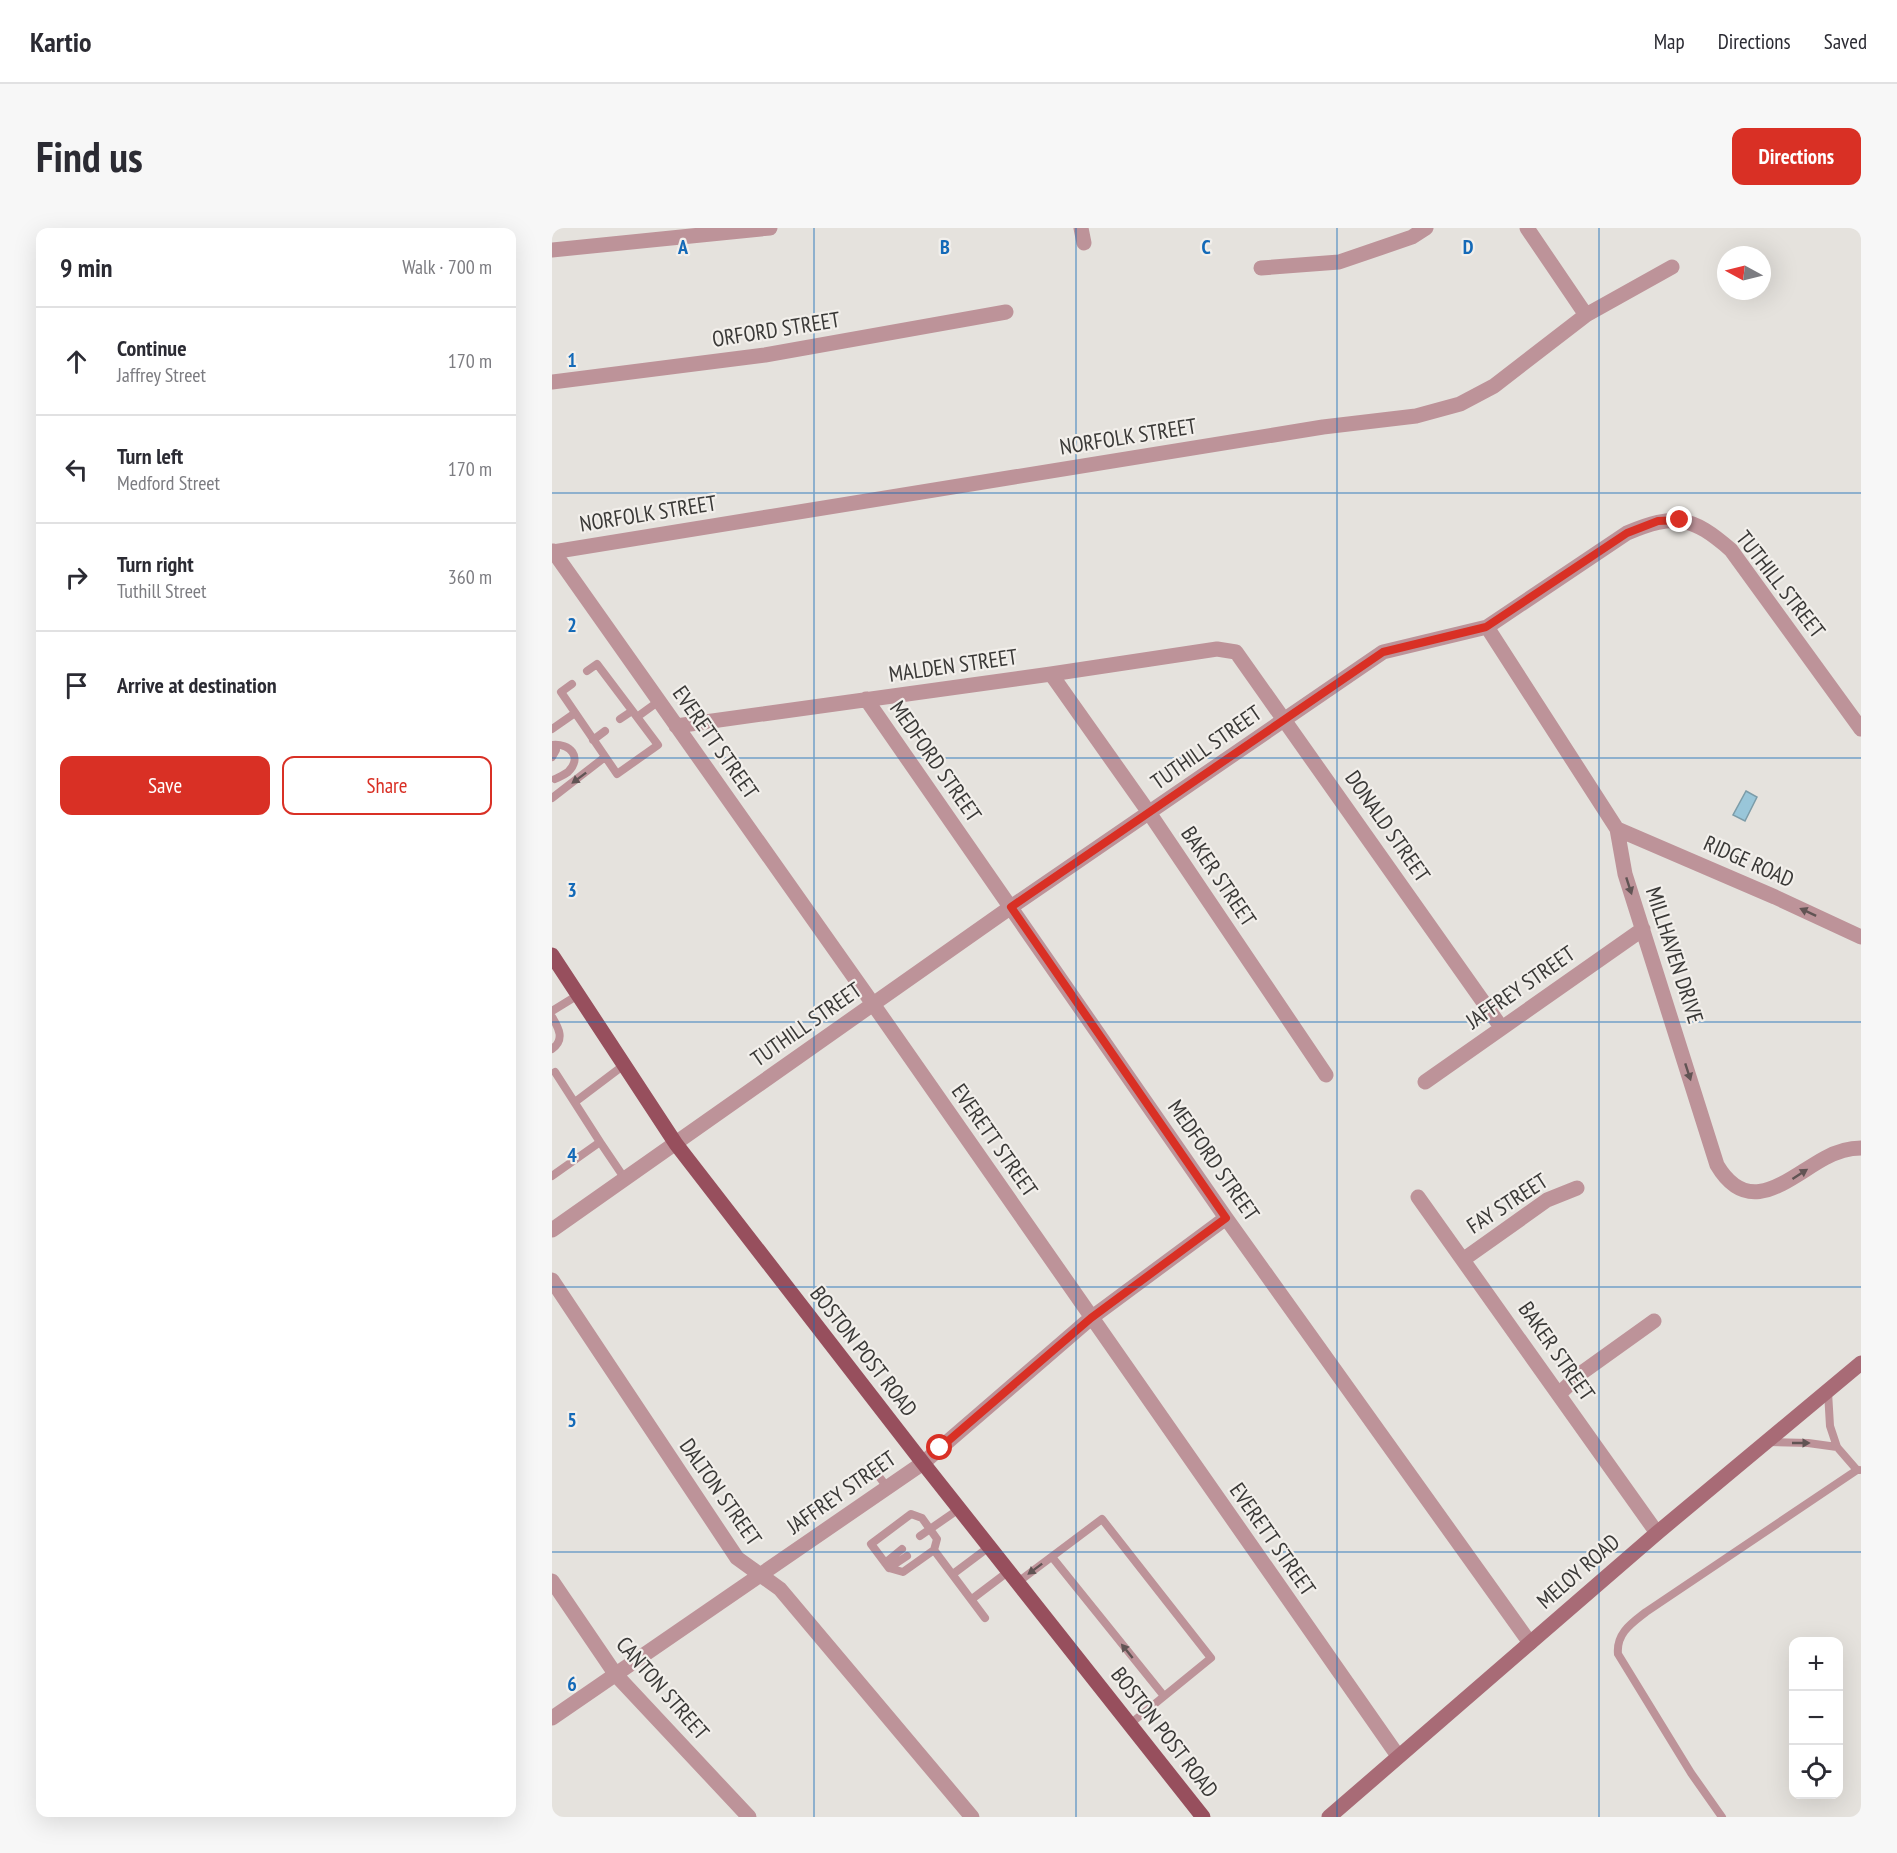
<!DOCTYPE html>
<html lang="en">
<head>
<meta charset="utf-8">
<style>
  body { margin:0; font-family:"PT Sans Narrow",sans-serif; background:#f7f7f7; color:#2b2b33 }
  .controls { position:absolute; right:18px; bottom:18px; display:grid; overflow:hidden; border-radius:12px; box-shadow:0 6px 24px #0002 }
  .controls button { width:54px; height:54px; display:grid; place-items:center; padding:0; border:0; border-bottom:2px solid #e1e1e2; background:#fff; color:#2b2b33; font:30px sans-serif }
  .compass { position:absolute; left:1165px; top:18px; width:54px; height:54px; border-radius:50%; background:#fff; box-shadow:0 6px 24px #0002; rotate:277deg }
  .stop { position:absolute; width:18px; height:18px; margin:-14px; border:4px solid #d93025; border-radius:50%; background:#fff }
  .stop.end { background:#d93025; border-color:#fff; box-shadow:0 2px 6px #0008 }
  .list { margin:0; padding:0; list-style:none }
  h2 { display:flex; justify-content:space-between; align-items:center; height:78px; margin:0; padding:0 24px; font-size:26px }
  h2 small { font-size:20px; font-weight:400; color:#7c7c81 }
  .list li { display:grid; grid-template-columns:39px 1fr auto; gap:18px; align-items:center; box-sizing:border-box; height:108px; padding:0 24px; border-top:2px solid #e1e1e2 }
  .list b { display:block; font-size:22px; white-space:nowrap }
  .list p { margin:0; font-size:20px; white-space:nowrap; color:#7c7c81 }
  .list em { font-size:20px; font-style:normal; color:#7c7c81 }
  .actions { display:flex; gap:12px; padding:18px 24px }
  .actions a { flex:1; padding:14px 0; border:2px solid #d93025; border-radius:12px; text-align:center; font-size:21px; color:#d93025 }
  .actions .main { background:#d93025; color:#fff }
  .icon { flex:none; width:33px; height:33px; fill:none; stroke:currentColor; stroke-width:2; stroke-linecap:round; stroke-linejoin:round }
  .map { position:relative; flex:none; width:1309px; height:1589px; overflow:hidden; border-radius:12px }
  header { display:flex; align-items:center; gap:36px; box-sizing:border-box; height:84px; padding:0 30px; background:#fff; border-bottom:2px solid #e1e1e2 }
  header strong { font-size:28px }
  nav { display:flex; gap:33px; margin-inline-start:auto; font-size:21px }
  .intro { display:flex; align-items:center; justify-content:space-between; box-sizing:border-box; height:144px; padding:0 36px }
  h1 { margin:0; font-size:42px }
  .button { padding:15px 27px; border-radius:12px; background:#d93025; color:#fff; font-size:21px; font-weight:700 }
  main { display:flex; gap:36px; padding:0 36px }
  aside { flex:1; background:#fff; border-radius:12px; box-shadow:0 6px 24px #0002 }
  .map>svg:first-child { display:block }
  .water { fill:#99c6d9; stroke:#7c9ca8; stroke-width:1.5 }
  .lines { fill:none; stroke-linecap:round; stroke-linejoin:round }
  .service { stroke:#bd9399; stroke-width:8 }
  .minor { stroke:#bd9399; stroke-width:15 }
  .secondary { stroke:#a86b76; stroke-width:15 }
  .primary { stroke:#974f5d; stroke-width:15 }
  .oneway { fill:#615454 }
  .route { stroke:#d93025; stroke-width:8 }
  .grid { fill:none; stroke:#1369b7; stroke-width:1.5; stroke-opacity:0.55 }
  .labels { text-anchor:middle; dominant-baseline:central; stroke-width:4.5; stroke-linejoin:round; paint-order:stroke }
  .street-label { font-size:22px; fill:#3a3937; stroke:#f2efeb }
  .grid-label { font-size:20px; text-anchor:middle; font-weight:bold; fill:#1369b7; stroke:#f2efeb; stroke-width:4.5; stroke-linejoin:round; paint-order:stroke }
</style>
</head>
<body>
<header>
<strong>Kartio</strong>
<nav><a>Map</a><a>Directions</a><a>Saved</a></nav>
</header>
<div class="intro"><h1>Find us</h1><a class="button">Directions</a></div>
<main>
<aside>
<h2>9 min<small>Walk · 700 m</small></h2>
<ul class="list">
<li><svg class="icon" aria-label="ahead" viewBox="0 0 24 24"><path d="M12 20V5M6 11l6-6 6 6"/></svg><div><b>Continue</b><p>Jaffrey Street</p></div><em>170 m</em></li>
<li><svg class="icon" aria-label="left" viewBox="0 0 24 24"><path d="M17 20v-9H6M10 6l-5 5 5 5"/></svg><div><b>Turn left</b><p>Medford Street</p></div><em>170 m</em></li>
<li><svg class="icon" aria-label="right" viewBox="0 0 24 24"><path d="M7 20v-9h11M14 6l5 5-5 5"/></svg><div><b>Turn right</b><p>Tuthill Street</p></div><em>360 m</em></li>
<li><svg class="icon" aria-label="arrive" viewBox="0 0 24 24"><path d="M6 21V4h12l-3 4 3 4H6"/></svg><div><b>Arrive at destination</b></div></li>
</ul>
<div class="actions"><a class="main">Save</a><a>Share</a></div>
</aside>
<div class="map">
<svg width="1309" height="1589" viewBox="0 0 1309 1589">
  <rect width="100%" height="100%" fill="#e5e2dd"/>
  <path class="water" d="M 1194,563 L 1205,569 L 1193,593 L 1181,587 Z"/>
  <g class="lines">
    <path class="service" d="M 35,443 L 45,436 L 85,489 L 107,473
      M 20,456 L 9,464 L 65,546 L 106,517 L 85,489
      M 68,491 L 80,483
      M 0,501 L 23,485
      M 41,512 L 53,503
      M 0,517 C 18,515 31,529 16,544 C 12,547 7,549 3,551
      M 0,529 L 4,522 L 3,517
      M 0,570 L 53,529
      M 0,783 L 26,767
      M 0,789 C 7,800 13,812 0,821
      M 23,874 L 72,837
      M 48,914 L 73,951
      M 0,948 L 48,914 L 3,844
      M 1276,1164 L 1278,1198 L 1285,1219 L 1305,1242 L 1307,1242
      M 1214,1214 L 1256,1215 L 1285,1219
      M 322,1242 L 335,1259
      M 359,1286 L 370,1290 L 385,1311 L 382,1322 L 351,1344 L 337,1340 L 319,1316 Z
      M 368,1308 L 407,1281
      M 382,1322 L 433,1390
      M 500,1329 L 612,1468
      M 333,1335 L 350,1321
      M 337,1340 L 355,1328
      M 401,1346 L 437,1319
      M 466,1354 L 550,1291 L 659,1430 L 578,1496
      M 420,1371 L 457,1343
      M 1170,1589 L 1139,1545 L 1066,1426 C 1064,1405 1080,1395 1094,1384 L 1305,1242"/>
    <path class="minor" d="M 529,0 L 532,15
      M 975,0 L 1034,87
      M 0,22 L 218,0
      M 709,40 L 787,34 L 860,9 L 874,0
      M 0,154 L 213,127 L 454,84
      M 1,323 L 321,776 L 846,1528
      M 0,324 L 771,199 L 864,188 L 908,176 L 942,158 L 1034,87 L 1120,39
      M 935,399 L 1065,601 L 1073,646 L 1165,937 C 1197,991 1236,950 1273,930 C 1284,924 1296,920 1309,920
      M 499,446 L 598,586 L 774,847
      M 314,471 L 674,990 L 978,1415
      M 124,498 L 499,446 L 665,421 L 684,424 L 949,799
      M 1065,601 L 1223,669 L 1309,709
      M 873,854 L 1091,701
      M 866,969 L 1105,1305
      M 0,1002 L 459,679 L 831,424 L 935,399 L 1075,305 C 1123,285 1140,288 1179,322 L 1309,501
      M 912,1031 L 995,972 L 1025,960
      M 0,1052 L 185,1330 L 228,1361 L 420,1589
      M 1007,1166 L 1028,1146 L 1102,1093
      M 0,1353 L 64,1447 L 197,1589
      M 0,1490 L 371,1235 L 539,1090 L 674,990"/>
    <path class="secondary" d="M 777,1589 L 1105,1305 L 1309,1135"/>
    <path class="primary" d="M 0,727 L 124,916 L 371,1235 L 651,1589"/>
  </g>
  <defs><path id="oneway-solid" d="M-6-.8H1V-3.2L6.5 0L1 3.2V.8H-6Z" transform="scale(1.5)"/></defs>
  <g class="oneway">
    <use href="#oneway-solid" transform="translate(27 550) rotate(143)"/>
    <use href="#oneway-solid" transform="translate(1077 658) rotate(72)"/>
    <use href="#oneway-solid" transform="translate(1256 684) rotate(-155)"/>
    <use href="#oneway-solid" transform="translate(1136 844) rotate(72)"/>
    <use href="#oneway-solid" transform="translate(1248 946) rotate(-33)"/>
    <use href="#oneway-solid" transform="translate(1249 1215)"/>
    <use href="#oneway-solid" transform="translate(483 1341) rotate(143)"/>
    <use href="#oneway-solid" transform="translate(575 1423) rotate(-129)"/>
  </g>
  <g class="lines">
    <path class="route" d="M 388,1220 L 539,1090 L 674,990 L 459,679 L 831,424 L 934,399 L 1075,305 L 1106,293 L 1128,292"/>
  </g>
  <path class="grid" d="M 262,0 L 262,1589M 524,0 L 524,1589M 785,0 L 785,1589M 1047,0 L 1047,1589M 0,265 L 1309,265M 0,530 L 1309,530M 0,794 L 1309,794M 0,1059 L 1309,1059M 0,1324 L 1309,1324"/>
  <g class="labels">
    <g class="street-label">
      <text transform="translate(224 101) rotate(-9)">ORFORD STREET</text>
      <text transform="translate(576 208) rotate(-9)">NORFOLK STREET</text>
      <text transform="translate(96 285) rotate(-9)">NORFOLK STREET</text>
      <text transform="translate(1229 356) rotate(52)">TUTHILL STREET</text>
      <text transform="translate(401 437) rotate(-8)">MALDEN STREET</text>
      <text transform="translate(164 514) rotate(55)">EVERETT STREET</text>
      <text transform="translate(654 519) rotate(-35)">TUTHILL STREET</text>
      <text transform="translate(384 533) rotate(55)">MEDFORD STREET</text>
      <text transform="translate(836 598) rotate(55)">DONALD STREET</text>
      <text transform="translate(1197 633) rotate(24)">RIDGE ROAD</text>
      <text transform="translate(667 648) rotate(56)">BAKER STREET</text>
      <text transform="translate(1123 727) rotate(72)">MILLHAVEN DRIVE</text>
      <text transform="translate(968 759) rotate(-35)">JAFFREY STREET</text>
      <text transform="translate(254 796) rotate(-35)">TUTHILL STREET</text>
      <text transform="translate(443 912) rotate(55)">EVERETT STREET</text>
      <text transform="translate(662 932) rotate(55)">MEDFORD STREET</text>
      <text transform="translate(955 975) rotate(-33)">FAY STREET</text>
      <text transform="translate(312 1123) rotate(52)">BOSTON POST ROAD</text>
      <text transform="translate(1005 1123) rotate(55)">BAKER STREET</text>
      <text transform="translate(169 1264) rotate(55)">DALTON STREET</text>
      <text transform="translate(289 1264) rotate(-35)">JAFFREY STREET</text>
      <text transform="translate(721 1311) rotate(55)">EVERETT STREET</text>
      <text transform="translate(1026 1343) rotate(-41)">MELOY ROAD</text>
      <text transform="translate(111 1460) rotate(49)">CANTON STREET</text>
      <text transform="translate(613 1504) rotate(52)">BOSTON POST ROAD</text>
    </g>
  </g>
  <g class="grid-label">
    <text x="131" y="26">A</text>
    <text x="393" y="26">B</text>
    <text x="654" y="26">C</text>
    <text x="916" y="26">D</text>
    <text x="20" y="139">1</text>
    <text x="20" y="404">2</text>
    <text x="20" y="669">3</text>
    <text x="20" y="934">4</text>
    <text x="20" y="1199">5</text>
    <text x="20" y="1463">6</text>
  </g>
</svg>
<div class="controls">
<button>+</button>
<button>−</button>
<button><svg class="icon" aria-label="locate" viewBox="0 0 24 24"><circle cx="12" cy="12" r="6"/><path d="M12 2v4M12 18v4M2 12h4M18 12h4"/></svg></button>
</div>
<svg class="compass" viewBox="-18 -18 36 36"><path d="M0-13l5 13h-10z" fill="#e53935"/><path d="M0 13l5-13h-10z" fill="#7c7c81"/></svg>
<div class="stop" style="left:388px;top:1220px"></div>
<div class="stop end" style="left:1128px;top:292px"></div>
</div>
</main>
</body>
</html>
